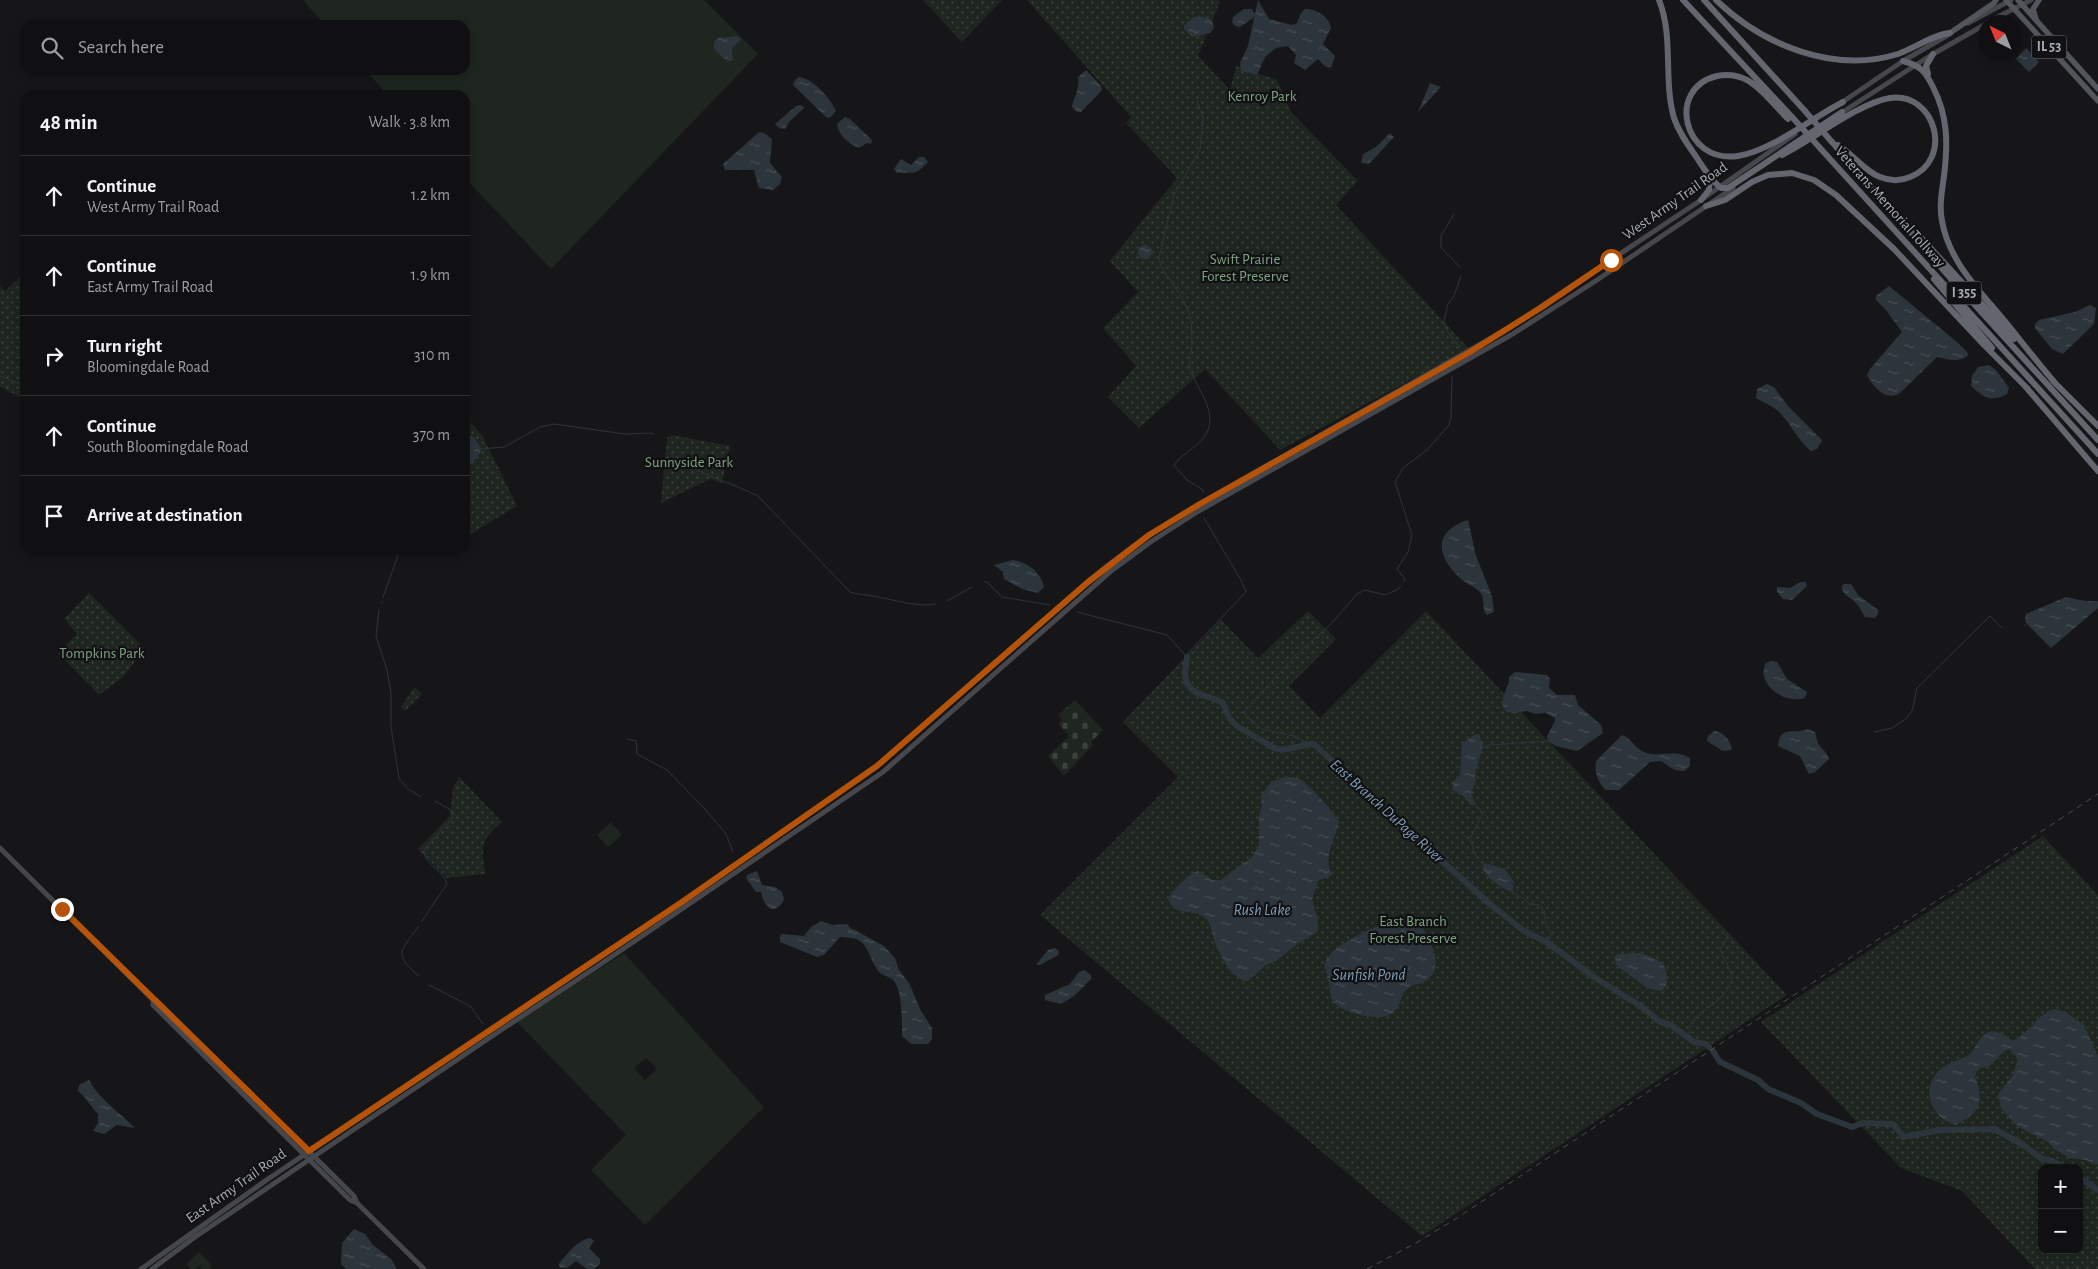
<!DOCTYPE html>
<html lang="en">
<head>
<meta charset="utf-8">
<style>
  body { margin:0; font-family:"Alegreya Sans",sans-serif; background:#1e1e20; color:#f1f3f6 }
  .controls { position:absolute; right:15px; bottom:15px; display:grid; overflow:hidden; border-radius:10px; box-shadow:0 2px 12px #0003 }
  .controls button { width:45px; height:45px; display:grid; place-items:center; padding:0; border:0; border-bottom:1px solid #303032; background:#101012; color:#f1f3f6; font:25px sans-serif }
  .compass { position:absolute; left:1978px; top:15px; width:45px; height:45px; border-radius:50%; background:#101012; box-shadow:0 2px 12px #0003; rotate:317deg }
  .stop { position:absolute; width:15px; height:15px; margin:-11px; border:4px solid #b45309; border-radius:50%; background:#fff }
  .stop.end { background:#b45309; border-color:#fff; box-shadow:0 1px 5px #0008 }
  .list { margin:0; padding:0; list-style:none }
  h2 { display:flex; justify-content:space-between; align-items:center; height:65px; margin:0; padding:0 20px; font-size:21px }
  h2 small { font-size:16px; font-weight:400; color:#9c9d9f }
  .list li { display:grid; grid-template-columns:32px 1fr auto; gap:15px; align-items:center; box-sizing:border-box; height:80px; padding:0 20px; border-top:1px solid #303032 }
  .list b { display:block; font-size:19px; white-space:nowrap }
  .list p { margin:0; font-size:16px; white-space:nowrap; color:#9c9d9f }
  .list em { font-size:16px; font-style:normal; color:#9c9d9f }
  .icon { flex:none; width:28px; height:28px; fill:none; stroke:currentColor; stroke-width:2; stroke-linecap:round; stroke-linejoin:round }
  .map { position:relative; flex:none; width:2098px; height:1269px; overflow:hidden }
  .search { position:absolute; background:#101012; box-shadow:0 2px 12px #0003; left:20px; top:20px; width:450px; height:55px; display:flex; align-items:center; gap:12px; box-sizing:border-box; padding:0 18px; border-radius:15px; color:#9c9d9f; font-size:19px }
  .panel { position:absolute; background:#101012; box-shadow:0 2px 12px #0003; left:20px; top:90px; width:450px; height:465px; border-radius:15px }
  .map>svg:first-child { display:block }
  .green { fill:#1e261f; fill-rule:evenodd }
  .cemetery { fill:url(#cemetery-stones) }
  .park { fill:url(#park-dots); fill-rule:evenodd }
  .water { fill:url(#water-ripples) }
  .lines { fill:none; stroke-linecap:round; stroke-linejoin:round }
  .stream { stroke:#2c353c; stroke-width:1 }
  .river { stroke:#2c353c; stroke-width:6 }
  .secondary { stroke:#45474d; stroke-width:5 }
  .primary { stroke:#53555c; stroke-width:5.5 }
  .highway { stroke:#63666e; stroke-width:6 }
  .rail { stroke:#4a4c52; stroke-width:1; stroke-dasharray:6 5; stroke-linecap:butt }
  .highway-bridge { stroke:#63666e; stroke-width:6 }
  .route { stroke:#b45309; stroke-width:6 }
  .labels { text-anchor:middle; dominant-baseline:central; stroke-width:4.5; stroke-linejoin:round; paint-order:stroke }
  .shield { fill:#111113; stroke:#7b7e86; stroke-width:1 }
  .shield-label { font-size:14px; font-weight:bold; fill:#a8adb8 }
  .park-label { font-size:15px; fill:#7fa381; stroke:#111113 }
  .street-label { font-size:15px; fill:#a8adb8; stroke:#111113 }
  .water-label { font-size:16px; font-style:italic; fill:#7f9bb3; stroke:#111113 }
</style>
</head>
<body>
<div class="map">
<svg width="2098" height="1269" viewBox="0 0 2098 1269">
  <defs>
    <pattern id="cemetery-stones" width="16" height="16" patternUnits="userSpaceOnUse" patternTransform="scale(1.25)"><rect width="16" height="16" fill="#1e261f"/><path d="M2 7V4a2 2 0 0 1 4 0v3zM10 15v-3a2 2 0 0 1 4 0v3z" fill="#3c433d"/></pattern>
    <pattern id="park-dots" width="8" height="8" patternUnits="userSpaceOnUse" patternTransform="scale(1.25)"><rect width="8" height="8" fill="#1e261f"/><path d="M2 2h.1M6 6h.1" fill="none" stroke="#3c433d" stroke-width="1.8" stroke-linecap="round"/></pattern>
    <pattern id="water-ripples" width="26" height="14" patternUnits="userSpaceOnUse" patternTransform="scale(1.25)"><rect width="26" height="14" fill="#2c353c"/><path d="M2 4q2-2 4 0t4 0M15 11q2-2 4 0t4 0" fill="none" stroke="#485056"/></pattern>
  </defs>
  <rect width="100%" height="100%" fill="#161618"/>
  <path class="green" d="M 303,0 L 704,0 L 758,54 L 551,269 L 465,178 L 465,95 L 388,95 L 365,70 L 465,70 L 465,25 L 325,25 Z
    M 611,822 L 622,835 L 608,847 L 597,835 Z
    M 624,953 L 764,1107 L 645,1225 L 591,1170 L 626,1135 L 517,1022 ZM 646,1058 L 657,1069 L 645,1080 L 634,1068 Z
    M 199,1252 L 212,1265 L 210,1267 L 211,1269 L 202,1269 L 199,1266 L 196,1269 L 191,1269 L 187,1264 Z"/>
  <path class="cemetery" d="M 1075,700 L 1103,730 L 1091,742 L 1093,745 L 1064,776 L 1048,756 L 1069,736 L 1058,724 L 1062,720 L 1058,715 Z"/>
  <path class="park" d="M 923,0 L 1002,0 L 962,42 Z
    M 1027,0 L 1218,0 L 1220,2 L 1198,56 L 1230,90 L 1236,66 L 1277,80 L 1291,112 L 1358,181 L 1336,205 L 1469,349 L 1280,450 L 1205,369 L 1139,428 L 1108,397 L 1136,366 L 1103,328 L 1138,292 L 1110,261 L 1177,178 L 1126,123 L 1131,117 Z
    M 25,272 L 25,400 L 0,387 L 0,286 L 5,291 Z
    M 465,417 L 482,435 L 517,506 L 465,537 Z
    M 672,435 L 730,446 L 722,483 L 710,479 L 661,503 L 667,438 Z
    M 89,593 L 145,649 L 124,676 L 99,695 L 58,653 L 77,634 L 64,619 Z
    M 1308,611 L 1336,639 L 1289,686 L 1320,718 L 1426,611 L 1787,995 L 1422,1236 L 1040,915 L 1178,777 L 1123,722 L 1221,620 L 1258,658 Z
    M 415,687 L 422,694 L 405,711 L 401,707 Z
    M 459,777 L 502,822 C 479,842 482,846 485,874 L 447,878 L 418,849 L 450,816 L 453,788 Z
    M 2043,836 L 2098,895 L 2098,1269 L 2035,1269 L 1962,1191 L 1901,1168 L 1761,1022 ZM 2042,1168 L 2079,1168 L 2079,1250 L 2042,1250 Z"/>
  <path class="water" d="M 1258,0 L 1269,19 L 1292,25 L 1297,23 L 1301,13 L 1305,9 C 1316,9 1329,16 1331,28 L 1323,44 L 1335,56 L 1331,68 L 1325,66 L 1318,59 L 1305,70 L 1294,63 L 1296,55 L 1288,46 L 1276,48 L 1265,57 L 1257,75 L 1241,71 L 1240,63 L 1248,46 Z
    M 1244,9 L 1252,9 L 1255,15 L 1253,18 L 1240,27 L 1235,26 L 1232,22 L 1233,17 Z
    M 1198,16 L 1212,20 L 1214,28 L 1210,33 L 1192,37 L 1184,29 L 1184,26 L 1192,18 Z
    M 737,36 L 741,39 L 732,49 L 733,61 L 727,61 L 714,49 L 714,42 L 718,38 Z
    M 2026,48 L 2039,62 L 2029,72 L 2016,59 Z
    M 1086,70 L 1101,86 L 1102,90 L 1081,112 L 1077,112 L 1072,107 C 1074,95 1080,91 1078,77 Z
    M 799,77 C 814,79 830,98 836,111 L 831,117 L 827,118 L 793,85 L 795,80 Z
    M 1430,83 L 1441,87 L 1418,112 Z
    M 800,105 L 804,107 L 803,109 L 789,122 L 785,129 L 779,128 L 775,124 L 796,106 Z
    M 845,117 L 850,119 L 872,140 L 871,144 L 867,143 L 859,148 C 849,144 838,135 837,124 Z
    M 759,132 L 764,133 L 772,139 L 770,163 L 782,177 L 780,184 L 773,190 L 759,188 L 754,170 L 725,170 L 723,164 Z
    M 1390,133 L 1394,137 L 1369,164 L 1361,163 L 1363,154 L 1376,147 Z
    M 919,157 L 924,157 L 928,162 C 915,176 914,172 897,173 L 894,169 L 901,159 L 911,165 Z
    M1138 252a7 7 0 1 1 14 0a7 7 0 1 1-14 0Z
    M 1889,286 L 1957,342 L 1967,352 L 1968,356 C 1958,363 1947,359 1937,357 L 1901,392 C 1887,403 1874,388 1867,375 L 1870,369 L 1902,332 L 1886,310 L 1876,300 L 1876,296 Z
    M 2090,305 L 2096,308 L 2094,324 L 2063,354 L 2052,349 L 2035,328 L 2035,324 L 2039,320 L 2075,312 Z
    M 1989,365 L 1996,370 L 2009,388 L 2007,394 C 1991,403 1983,397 1971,386 L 1972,376 L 1978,367 Z
    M 1767,384 L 1774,387 L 1788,406 L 1821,439 L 1822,441 L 1817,449 L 1811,451 C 1798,441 1792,425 1780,413 C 1774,406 1764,403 1756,398 L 1757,389 Z
    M 465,434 L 474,437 L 481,449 L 479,455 L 465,471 Z
    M 1468,520 L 1476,556 L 1492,596 L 1494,612 L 1487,615 C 1481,610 1486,597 1479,591 C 1473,586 1465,583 1460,578 C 1436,556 1433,531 1468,520 Z
    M 1013,560 C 1027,562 1041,572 1044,587 L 1038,593 L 1022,589 L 1004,579 L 1003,572 L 994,565 Z
    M 1801,582 L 1806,582 L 1807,586 L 1792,600 L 1783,599 L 1777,592 L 1777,587 L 1790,588 Z
    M 1845,584 L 1851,584 L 1858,595 L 1878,610 L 1878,614 L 1875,618 L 1865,617 C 1862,613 1860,607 1856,603 C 1850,596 1841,596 1842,585 Z
    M 2066,597 L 2085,601 L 2098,601 L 2098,608 L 2051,648 L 2027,624 L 2025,621 L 2026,614 Z
    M 1771,661 L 1777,662 L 1787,679 L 1807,692 L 1805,698 C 1785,705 1755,684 1766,663 Z
    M 1515,672 L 1547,675 L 1550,679 L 1549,688 L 1557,695 L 1575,695 L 1578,705 L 1601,725 L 1603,733 L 1577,751 L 1556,746 L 1548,741 L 1547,736 L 1555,721 L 1555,718 L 1546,713 L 1535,714 L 1527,711 L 1514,713 L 1507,712 C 1495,700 1510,690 1509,677 Z
    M 1807,729 L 1815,732 L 1818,744 L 1827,754 L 1829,759 L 1815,772 L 1809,774 L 1800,756 L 1778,746 C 1780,724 1794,735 1807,729 Z
    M 1714,731 C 1722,731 1730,740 1732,748 L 1731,750 L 1723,751 L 1707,741 L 1708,736 Z
    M 1479,734 L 1483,745 L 1475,774 L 1476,782 L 1471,793 L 1475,804 L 1472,806 L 1464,797 L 1453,790 C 1451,783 1455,780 1460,776 L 1462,744 L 1474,735 Z
    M 1622,735 C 1632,738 1636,751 1647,753 C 1661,757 1677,749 1690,758 L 1690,766 L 1684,771 C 1673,771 1669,766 1661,761 L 1650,762 L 1619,790 L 1606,790 C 1598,784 1594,771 1596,761 Z
    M 1285,777 C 1291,777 1296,777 1301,780 C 1310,785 1334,813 1339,822 C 1335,841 1322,856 1332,875 L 1318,881 L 1312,900 L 1318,920 L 1318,930 L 1316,933 L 1300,942 L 1276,961 L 1266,965 L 1248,981 L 1244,981 C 1230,974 1222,960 1216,945 C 1212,936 1212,922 1204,917 C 1191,908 1174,917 1168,899 C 1173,890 1188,874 1198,871 L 1212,880 L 1221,880 L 1252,857 L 1259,845 L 1259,817 L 1262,806 L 1261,796 L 1271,782 Z
    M 1484,863 L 1505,869 L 1513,881 L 1513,891 C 1501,890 1489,878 1482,868 Z
    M 757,871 L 762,885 L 775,887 L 782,892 L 784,900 C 773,918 764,906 761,892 L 756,892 L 746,878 L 747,875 Z
    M 1406,916 L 1419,921 C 1427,938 1447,965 1427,980 C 1421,984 1414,984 1409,987 C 1398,995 1403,1011 1386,1016 C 1374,1020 1340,1012 1333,1001 C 1329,994 1330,986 1328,978 C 1327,974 1324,968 1325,964 C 1331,942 1386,922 1406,916 Z
    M 821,921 L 833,925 L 847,924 L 851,929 L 853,929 L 884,946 L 895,958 L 899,970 L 909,983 L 921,1011 L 932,1028 L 932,1039 L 928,1044 L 911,1044 L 902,1036 C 902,1023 903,988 892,979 C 888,976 883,976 879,972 C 864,951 871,937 840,937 L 824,955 L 817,957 L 780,942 L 780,935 L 783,934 L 804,936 L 811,927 Z
    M 1055,948 L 1059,951 L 1058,955 L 1040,965 L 1036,965 L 1048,950 Z
    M 1640,953 C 1659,960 1668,961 1667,984 L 1662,991 L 1647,988 L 1616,965 L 1615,957 L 1618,954 Z
    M 1084,970 L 1091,975 L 1091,979 L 1074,996 L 1061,1004 L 1045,1000 L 1045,995 L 1070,984 L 1079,972 Z
    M 2054,1009 L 2066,1012 L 2084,1025 L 2098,1056 L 2098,1165 L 2086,1160 L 2070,1158 L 2054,1149 L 2048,1142 L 2017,1126 L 2001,1108 L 1998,1094 L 2013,1075 L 2018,1058 L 2009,1049 L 2002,1053 L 1990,1066 C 1983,1067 1977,1067 1975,1076 C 1984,1103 1982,1110 1956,1125 C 1930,1118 1919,1087 1942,1068 C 1951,1061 1963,1060 1973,1052 C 1978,1039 1988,1024 2004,1035 C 2008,1037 2010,1041 2015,1040 C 2018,1039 2021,1035 2024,1033 C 2035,1025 2039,1014 2054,1009 Z
    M 89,1080 C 99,1099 120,1113 135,1128 L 117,1125 L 104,1134 L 93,1131 L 98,1123 L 98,1114 C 90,1106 87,1098 78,1091 L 79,1085 Z
    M 354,1229 L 365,1234 L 373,1245 L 391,1259 L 397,1269 L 346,1269 L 341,1264 L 342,1243 Z
    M 591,1238 L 594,1241 L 589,1248 L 600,1259 L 600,1264 L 594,1269 L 587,1269 L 576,1261 L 567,1268 L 560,1268 L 559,1264 C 567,1254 577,1240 591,1238 Z"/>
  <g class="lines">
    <path class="stream" d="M 1197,101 L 1203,118 L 1200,150 L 1174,195 L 1159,257 L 1161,266 C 1170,281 1185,299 1190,316 C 1192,325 1192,337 1192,346 C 1191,354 1188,361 1190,369 C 1196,387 1216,409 1208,430 C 1203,445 1183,452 1174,465 L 1187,480 L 1203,490 L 1204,493
      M 1454,214 L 1441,236 L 1441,248 L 1461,268
      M 1460,347 L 1447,331 L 1444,320 L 1448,304 L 1454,296 L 1461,276
      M 0,376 L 25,386
      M 481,449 L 504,447 L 540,427 L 554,424 L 625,434 L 650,433 L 654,434
      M 672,456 C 698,474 730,482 758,496 L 850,592 C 858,595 865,594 873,596 C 891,599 918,608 936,604
      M 984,582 L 987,582 L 1002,597 L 1050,605
      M 1404,582 L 1405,579 L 1397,569 L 1408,552 L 1412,535 L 1395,482 L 1403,468 L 1427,450 L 1449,425 L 1451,418 L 1452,377
      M 383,597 L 400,550
      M 947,601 L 972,587
      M 381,602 L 382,602
      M 379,610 L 376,636 L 387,670 L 391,692 L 391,727 L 399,778 L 407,788 L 421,797
      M 1077,612 L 1167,635 L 1187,657 L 1188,653 L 1246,592 L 1241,580 L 1204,518
      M 2024,626 L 2026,624
      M 1874,732 L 1892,728 L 1906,719 L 1912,711 L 1917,688 L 1990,616 L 2002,628
      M 627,739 L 636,741 L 637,754 L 667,770 L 705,809 L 726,834 L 733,852
      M 1311,744 L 1293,736 L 1262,729 L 1244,714 L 1245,711 L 1296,655 L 1330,625 L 1357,594 L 1365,590 L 1385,595 L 1396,590 L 1401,586
      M 1482,748 L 1490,745 L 1548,741
      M 1475,804 L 1483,813 L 1470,839 L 1476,857 L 1483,864
      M 1485,871 L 1488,877 L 1493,879
      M 1508,890 L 1524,899 L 1529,904 L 1539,905 L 1544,910 L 1545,921 L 1551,935 L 1548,943
      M 422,921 L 447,884 C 444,871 428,867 424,853 L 426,847 L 452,819 L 453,816 L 449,809 L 435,801
      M 418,927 C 400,952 393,954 419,976
      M 429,985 L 470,1006 L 483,1024
      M 1688,1038 C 1689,1033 1690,1027 1692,1023 C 1702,1007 1735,997 1731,974 C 1729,965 1723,958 1720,949 L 1728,938 L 1726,936 L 1728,933"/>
    <path class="river" d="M 1187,657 C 1187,662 1185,667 1185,673 C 1185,696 1207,694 1223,703 L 1229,718 L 1237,726 L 1274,748 L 1282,750 L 1311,744 L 1315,745 L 1422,843 L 1491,905 L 1524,931 L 1548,943 L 1594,977 L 1642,1007 L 1660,1022 L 1671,1025 L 1694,1042 L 1706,1044 L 1709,1047
      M 1713,1051 L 1720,1062 L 1758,1080 L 1768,1089 L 1801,1103 L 1817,1114 L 1852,1127 L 1863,1123 L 1890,1124 L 1894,1125 L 1903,1137 L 1941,1130 L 1994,1129 L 2022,1144 L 2042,1159 L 2053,1161 L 2064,1168
      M 2079,1177 L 2098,1190"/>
    <path class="secondary" d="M 1988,22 L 2031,0
      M 1968,23 L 2011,0
      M 1841,103 L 1903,61 L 1948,35
      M 1841,113 L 1933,54 L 1986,24
      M 0,848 L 153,1000 L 157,1001 L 354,1196 L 357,1203
      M 153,1000 L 153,1005 L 350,1200 L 357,1203 L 424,1269
      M 141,1269 L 268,1179 L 682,902 L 877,766 L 1107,566 L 1149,535 L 1194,507 L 1507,329 L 1701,200 L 1795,134
      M 152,1269 L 195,1237 L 501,1030 L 595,968 L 883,772 L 1111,571 L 1152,541 L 1197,512 L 1511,335 L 1594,282 L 1733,188"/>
    <path class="primary" d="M 2006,0 L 2098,101
      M 2018,0 L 2098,89
      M 2036,19 L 2033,9 L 2039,0
      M 1950,33 L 1994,3 L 1996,0"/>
    <path class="highway" d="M 1659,0 C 1674,38 1663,79 1674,118 C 1679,133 1688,145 1697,158 C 1704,169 1711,180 1721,188 L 1728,188 L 1842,112
      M 1683,0 L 1792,117
      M 1704,0 L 1805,111
      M 1716,0 C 1763,45 1833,74 1898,54 C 1915,48 1932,35 1950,33
      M 1903,61 C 1921,66 1925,71 1933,87 C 1948,116 1948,144 1944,176 C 1942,191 1939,206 1942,221 C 1949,261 1978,289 2003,319 C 2021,341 2038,363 2056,384
      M 1928,74 L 1926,66 L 1933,54
      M 1788,119 C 1775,106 1762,88 1747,80 C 1737,75 1727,74 1717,76 C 1666,88 1683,164 1738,156 C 1771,151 1812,118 1843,102
      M 1832,142 L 1953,281 L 2098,440
      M 1820,148 L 2098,454
      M 1782,155 C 1812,140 1859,103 1890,98 C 1936,92 1954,160 1910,177 C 1901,181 1890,181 1880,177 C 1864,171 1853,154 1838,145
      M 1701,200 L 1709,190 L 1710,177
      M 1706,206 L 1725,200 L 1752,182 L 1768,175 L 1792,173 L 1814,180 L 1836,195 L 1894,249 L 1984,345 L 2028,389
      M 1914,230 L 2014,339
      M 1934,279 L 1992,348
      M 2053,381 L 2098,426
      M 2025,386 L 2098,471"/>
    <path class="rail" d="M 1367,1269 L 1416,1243 L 1457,1218 L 2098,794"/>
    <path class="highway-bridge" d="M 1805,111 L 1831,141
      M 1792,117 L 1820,148"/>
  </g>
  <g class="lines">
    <path class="route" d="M 62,909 L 309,1151 L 682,902 L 877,766 L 1088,582 L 1149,535 L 1200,504 L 1470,352 L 1542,307 L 1611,260"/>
  </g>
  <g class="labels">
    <g class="shield">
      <rect x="2031.5" y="35.5" width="35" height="23" rx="4"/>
      <rect x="1946.5" y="281.5" width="35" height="23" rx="4"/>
    </g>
    <g class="shield-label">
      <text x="2049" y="47">IL 53</text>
      <text x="1964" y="293">I 355</text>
    </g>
    <g class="park-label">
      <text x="1262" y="96">Kenroy Park</text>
      <text x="1245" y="259">Swift Prairie<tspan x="1245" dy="17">Forest Preserve</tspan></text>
      <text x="689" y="462">Sunnyside Park</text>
      <text x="102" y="653">Tompkins Park</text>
      <text x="1413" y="921">East Branch<tspan x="1413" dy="17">Forest Preserve</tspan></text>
    </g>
    <g class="street-label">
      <text transform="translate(1675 201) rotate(-35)">West Army Trail Road</text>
      <text transform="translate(1890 207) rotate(48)">Veterans Memorial Tollway</text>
      <text transform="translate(236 1186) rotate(-35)">East Army Trail Road</text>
    </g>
    <g class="water-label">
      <text transform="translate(1387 811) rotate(42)">East Branch DuPage River</text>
      <text x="1262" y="910">Rush Lake</text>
      <text x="1369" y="975">Sunfish Pond</text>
    </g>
  </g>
</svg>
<div class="controls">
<button>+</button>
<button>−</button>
</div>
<svg class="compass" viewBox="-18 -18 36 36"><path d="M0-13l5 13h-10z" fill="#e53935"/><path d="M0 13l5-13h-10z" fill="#9c9d9f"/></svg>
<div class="stop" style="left:1611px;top:260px"></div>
<div class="stop end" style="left:62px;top:909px"></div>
<div class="search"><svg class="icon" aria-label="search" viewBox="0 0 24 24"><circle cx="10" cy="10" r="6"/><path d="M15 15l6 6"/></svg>Search here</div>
<section class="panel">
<h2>48 min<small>Walk · 3.8 km</small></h2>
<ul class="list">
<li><svg class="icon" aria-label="ahead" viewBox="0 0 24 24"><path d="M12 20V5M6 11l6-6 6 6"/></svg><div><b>Continue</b><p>West Army Trail Road</p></div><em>1.2 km</em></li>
<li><svg class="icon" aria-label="ahead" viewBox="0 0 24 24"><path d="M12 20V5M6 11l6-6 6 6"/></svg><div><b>Continue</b><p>East Army Trail Road</p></div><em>1.9 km</em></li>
<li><svg class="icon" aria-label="right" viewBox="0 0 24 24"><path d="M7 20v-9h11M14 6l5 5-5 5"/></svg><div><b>Turn right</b><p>Bloomingdale Road</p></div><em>310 m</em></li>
<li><svg class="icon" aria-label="ahead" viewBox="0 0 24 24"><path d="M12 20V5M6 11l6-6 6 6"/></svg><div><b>Continue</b><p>South Bloomingdale Road</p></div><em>370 m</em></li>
<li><svg class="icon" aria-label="arrive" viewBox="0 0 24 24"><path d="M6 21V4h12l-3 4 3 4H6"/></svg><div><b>Arrive at destination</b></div></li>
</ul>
</section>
</div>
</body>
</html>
